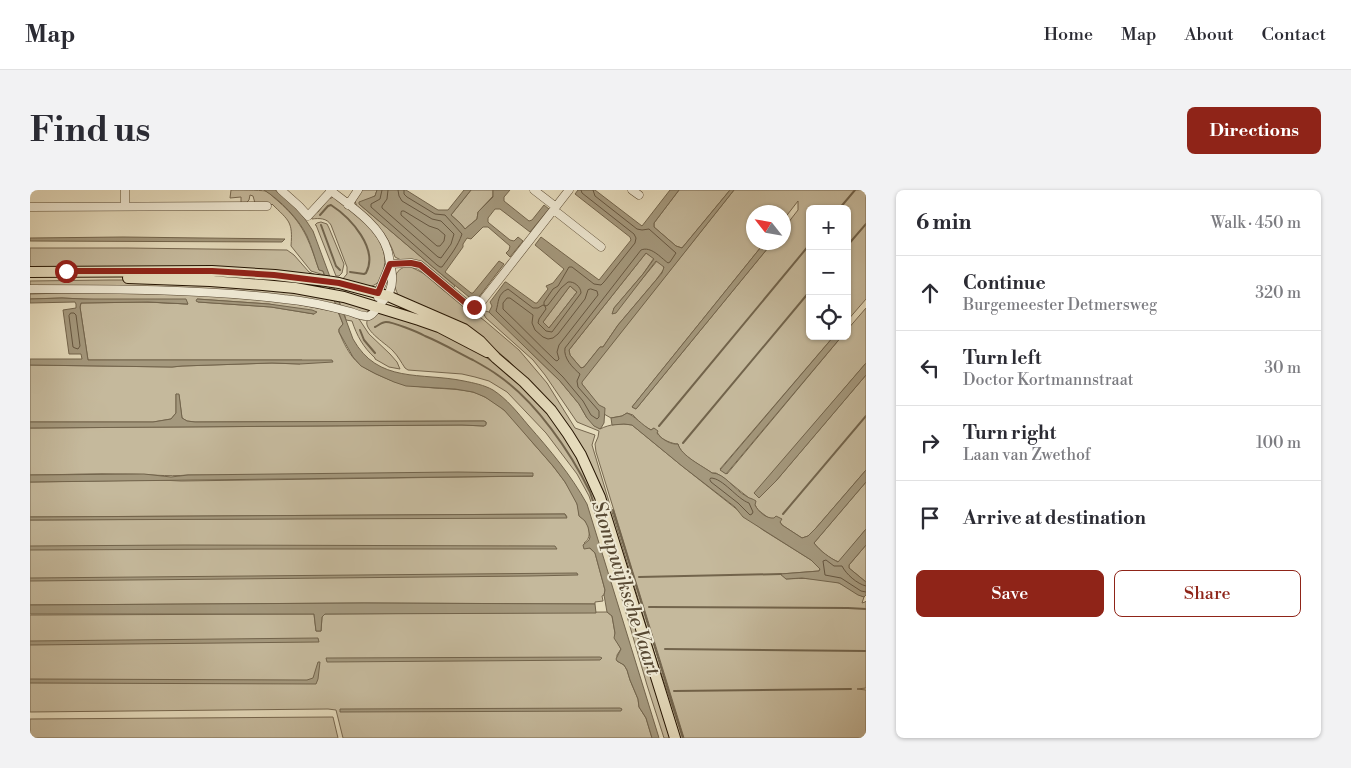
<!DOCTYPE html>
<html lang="en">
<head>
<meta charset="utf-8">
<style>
  body { margin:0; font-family:"Libre Bodoni",serif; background:#f2f2f3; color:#2b2b33 }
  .controls { position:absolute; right:15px; top:15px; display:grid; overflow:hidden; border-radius:8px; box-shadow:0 1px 4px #0004 }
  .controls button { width:45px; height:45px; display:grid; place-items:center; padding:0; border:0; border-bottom:1px solid #e1e1e2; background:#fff; color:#2b2b33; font:25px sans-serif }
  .compass { position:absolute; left:716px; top:15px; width:45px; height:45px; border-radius:50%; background:#fff; box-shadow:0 1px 4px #0004; rotate:301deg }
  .stop { position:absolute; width:15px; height:15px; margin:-11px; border:4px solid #8f2418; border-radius:50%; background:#fff }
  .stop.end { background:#8f2418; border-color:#fff; box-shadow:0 1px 5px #0008 }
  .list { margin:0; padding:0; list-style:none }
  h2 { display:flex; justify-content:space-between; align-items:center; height:65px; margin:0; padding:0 20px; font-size:21px }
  h2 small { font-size:16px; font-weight:400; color:#7c7c81 }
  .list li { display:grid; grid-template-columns:32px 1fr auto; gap:15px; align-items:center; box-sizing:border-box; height:75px; padding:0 20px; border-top:1px solid #e1e1e2 }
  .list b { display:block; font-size:19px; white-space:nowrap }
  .list p { margin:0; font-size:16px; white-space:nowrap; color:#7c7c81 }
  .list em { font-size:16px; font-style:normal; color:#7c7c81 }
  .actions { display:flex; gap:10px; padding:15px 20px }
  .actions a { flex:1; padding:11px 0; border:1px solid #8f2418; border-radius:8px; text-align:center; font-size:18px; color:#8f2418 }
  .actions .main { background:#8f2418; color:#fff }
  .icon { flex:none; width:28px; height:28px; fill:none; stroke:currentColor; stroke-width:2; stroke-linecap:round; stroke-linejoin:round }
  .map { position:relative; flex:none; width:836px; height:548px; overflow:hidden; border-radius:8px }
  header { display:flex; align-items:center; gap:30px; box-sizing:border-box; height:70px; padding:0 25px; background:#fff; border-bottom:1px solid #e1e1e2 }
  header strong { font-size:24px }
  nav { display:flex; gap:28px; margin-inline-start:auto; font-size:18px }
  .intro { display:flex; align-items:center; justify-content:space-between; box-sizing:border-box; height:120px; padding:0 30px }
  h1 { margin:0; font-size:35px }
  .button { padding:12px 22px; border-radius:8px; background:#8f2418; color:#fff; font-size:18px; font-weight:700 }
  main { display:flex; gap:30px; padding:0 30px }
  aside { flex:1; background:#fff; border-radius:8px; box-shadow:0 1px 4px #0004 }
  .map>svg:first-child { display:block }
  .green { fill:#c5b99c; stroke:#76674f; fill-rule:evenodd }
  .water { fill:#a4987d; stroke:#72644c; fill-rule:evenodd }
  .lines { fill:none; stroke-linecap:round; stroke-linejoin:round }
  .shore { stroke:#655640; stroke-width:1 }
  .stream { stroke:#72644c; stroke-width:2 }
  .minor-casing { stroke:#564630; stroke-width:9 }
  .major-casing { stroke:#261502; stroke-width:12 }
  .minor { stroke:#eee8d3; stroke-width:8 }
  .major { stroke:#e5dbbc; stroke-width:10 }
  .route { stroke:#8f2418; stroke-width:6 }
  .labels { text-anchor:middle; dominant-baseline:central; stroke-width:4; stroke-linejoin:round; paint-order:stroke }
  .water-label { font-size:20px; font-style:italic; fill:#584933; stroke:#eee8d3 }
</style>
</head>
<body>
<header>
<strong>Map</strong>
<nav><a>Home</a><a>Map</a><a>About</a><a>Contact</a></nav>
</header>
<div class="intro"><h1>Find us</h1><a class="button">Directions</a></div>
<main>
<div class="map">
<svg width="836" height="548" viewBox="0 0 836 548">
  <rect width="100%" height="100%" fill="#e5dbbc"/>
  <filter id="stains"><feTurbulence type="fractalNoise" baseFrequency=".004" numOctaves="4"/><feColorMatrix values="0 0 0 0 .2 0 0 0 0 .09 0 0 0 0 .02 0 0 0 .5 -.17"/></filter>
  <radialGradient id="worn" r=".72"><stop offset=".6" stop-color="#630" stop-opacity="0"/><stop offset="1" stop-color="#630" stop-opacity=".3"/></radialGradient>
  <path class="green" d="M 201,0 C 210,0 228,0 236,1 C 240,3 244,8 248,11 C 274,34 278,48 289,80 L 293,81 L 294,85 L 281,81 L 261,56 C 263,31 259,31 242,14 L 240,16 L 225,13 L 223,6 L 220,5 L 219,10 L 214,15 L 211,15 L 211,7 L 200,8 Z
    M 332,0 L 347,0 L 345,6 L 329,14 L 425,96 L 423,98 L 421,98 L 389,71 L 371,70 L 365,67 C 358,43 345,33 327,17 L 325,11 Z
    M 441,0 L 463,0 L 463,6 L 448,22 L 447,29 L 435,39 L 430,33 L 421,25 Z
    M 649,0 L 700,0 L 652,58 L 646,56 L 624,37 L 624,33 Z
    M 704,0 L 836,0 L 836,109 L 817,131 L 817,19 L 780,19 L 780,146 L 804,146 L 690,279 L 697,284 L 812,146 L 817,146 L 817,140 L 836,118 L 836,173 L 725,303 L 746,291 L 836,185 L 836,280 L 786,338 L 778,346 L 772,348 L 752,335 L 750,332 L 744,329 L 740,329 L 728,320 L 725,315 L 719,308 L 694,288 L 686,283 L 682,283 C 672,276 651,266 648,254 C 643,254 632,250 629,245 C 627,243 626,240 624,238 L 621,240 L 611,234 L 603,225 L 597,223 L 592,226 L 581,228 L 574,224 L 569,216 L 552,194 L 551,192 ZM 768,11 L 768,20 L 754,38 L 754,52 L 742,53 L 606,219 L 602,217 L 735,52 L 724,52 L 724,22 L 754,22 L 754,29 Z
    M 304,7 C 325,25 366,51 352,85 C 350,92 346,95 339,97 L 311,91 L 317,84 L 317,77 L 301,35 C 297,28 289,28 282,29 L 281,27 L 285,22 L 288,22 L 298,9 Z
    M 291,32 L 297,34 L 299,38 L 314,74 L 312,83 L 309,86 L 306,86 L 286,35 L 285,35 L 287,33 Z
    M 0,58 L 97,58 L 257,60 L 264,65 L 279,82 L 293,88 L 230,79 L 171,77 L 0,77 Z
    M 616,63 L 624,68 L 613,84 L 584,118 L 583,124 L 627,71 L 633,75 L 634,79 L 626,90 L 588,135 L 573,157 L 570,157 L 554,177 L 551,178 L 540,165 L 539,160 Z
    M 379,76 L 397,85 L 412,99 L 455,131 L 489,160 L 517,193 L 545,238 L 565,245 L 562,255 L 625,465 L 653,548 L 648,548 L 573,305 L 507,199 L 480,172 L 454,150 L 369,106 C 361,94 363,78 379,76 Z
    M 79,90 L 127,90 L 226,97 L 302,109 L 339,118 L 339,120 L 336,123 L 213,101 L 132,97 L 0,96 L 0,91 Z
    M 540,96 L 547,102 L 519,138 L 513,132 Z
    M 32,103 L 159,104 L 255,112 L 308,122 L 313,134 L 309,139 L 309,142 C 320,168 327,176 353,187 C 373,196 383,196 404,198 C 418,199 432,199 446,203 C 456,207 466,213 475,221 C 485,230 494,242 502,252 C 517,269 542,296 548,317 C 549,320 548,322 549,325 C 550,328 552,327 554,330 C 560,336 562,348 554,353 L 565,363 L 575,400 L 574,405 L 572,406 L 573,411 L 565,412 L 565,414 L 334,413 L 0,415 L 0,330 L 537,327 L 535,324 L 0,327 L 0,292 L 130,290 L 151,291 L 503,286 L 158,285 C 137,287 117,284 96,284 C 64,283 32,285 0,285 L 0,238 L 432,235 L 454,236 L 456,234 L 456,232 L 454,231 L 165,232 L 157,231 L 152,228 L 149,205 L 146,204 L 146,223 L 141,229 L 123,232 L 0,232 L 0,175 L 142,177 L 152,176 L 242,173 L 270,174 L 272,170 L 58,170 L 50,117 L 51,113 L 118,112 L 158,114 L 32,108 L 0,109 L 0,104 ZM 167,109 L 239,114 L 284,124 L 241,117 L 168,112 Z
    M 455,121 L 459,122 C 462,126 465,127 469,130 C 476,136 483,143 488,150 L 530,191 L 549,214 L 557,228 L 570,239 C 580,234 591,233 602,235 L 652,276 L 733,340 L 781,370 L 790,379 L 789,381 L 751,384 L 756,389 C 770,388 796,388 809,393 C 818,396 825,404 834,407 L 832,413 L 835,412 L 836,411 L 836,498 L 827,499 L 836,500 L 836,548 L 654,548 L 566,262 L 565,254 L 568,247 L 569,241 L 547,232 L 515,185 L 503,170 L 456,128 L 453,123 Z
    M 350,122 L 395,135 L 447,161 L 468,176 L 493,196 L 521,228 L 544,262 L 565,307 L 641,548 L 634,548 L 617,495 L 578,361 L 559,306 L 547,284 L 516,243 L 477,202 L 459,191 L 445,187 L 432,184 L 378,180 L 375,178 C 371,172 368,166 363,161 C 358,155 334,141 337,131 C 338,127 346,124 350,122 Z
    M 314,123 L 329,129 L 339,144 L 360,164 L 367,172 L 370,179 L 359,177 L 345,169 L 345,168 C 333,157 327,146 322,131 L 316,130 Z
    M 836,292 L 836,339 L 809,372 C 800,369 790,361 784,353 Z
    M 836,355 L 836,392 L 819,378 L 819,375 Z
    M 577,422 L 582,426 L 585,443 L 585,448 L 591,459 L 587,465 L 587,471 L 594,475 L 597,480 L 600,490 L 608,509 L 609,517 L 616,528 L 622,548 L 313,548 L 306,520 L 298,519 L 0,522 L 0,425 L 284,424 L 286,441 L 291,441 L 292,427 L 295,424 Z
    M 303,527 L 308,548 L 0,548 L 0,529 Z"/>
  <path class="water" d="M 234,0 L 245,0 L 249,3 L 271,23 L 283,41 L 323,149 C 348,194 391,182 434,191 C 444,193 454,195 463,200 C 477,209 488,223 498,235 C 520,260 541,285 557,314 L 629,548 L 622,548 L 616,528 L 609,517 L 608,509 L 600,490 L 597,480 L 594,475 L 587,471 L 586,469 L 591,459 L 584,448 L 585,443 L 582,426 L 577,422 L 574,405 L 575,400 L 565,363 L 560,358 L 554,359 L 553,355 L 559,350 L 560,347 L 558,337 L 555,331 L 549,326 L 547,314 L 535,292 L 523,276 L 474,220 L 455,207 L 443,202 L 425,199 L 376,196 L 364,192 L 346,184 L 331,176 L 323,167 L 309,142 L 309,139 L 313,134 L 293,81 L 289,80 C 285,69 282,57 277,46 C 269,29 250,10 234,0 Z
    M 347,0 L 376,0 L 408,20 L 418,20 L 434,0 L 441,0 L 421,25 L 430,33 L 435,39 L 447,29 L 448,22 L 463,7 L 463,0 L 480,0 L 474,7 L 474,11 L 499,31 L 502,30 L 514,15 L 519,19 L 500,42 L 470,19 L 465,19 L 458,28 L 458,32 L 459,33 L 480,50 L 484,51 L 488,47 L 493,51 L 480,67 L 476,63 L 479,60 L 480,56 L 458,37 L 453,37 L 441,49 L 437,48 L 433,54 L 433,57 L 415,82 L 441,103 L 443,103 L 469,71 L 474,74 L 445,112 L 404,78 L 329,14 L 329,12 L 345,6 Z
    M 548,0 L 565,0 L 612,36 L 640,0 L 649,0 L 624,33 L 624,37 L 646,56 L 652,58 L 700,0 L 704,0 L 552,192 L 552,194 L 569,215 L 575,218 L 574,233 L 571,238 L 570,239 L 564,236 L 557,228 L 549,214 L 530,191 L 459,122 L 462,116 L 460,112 L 475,92 L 476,92 L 505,113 L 507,113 L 518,99 L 516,96 L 523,93 L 534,79 L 505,55 L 511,47 L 569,90 L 601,50 L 600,47 L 545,4 ZM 616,63 L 624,69 L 613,84 L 584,118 L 582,124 L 586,123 L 626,71 L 634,77 L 632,83 L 588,135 L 573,157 L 570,157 L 554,177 L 551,178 L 540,165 L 539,160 ZM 540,96 L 547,102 L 519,138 L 513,132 Z
    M 93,47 L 255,49 L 252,52 L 0,51 L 0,48 Z
    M 735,52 L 742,53 L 606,219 L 602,217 Z
    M 32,108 L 53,109 L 156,109 L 158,114 L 118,112 L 51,113 L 50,117 L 58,170 L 302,170 L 303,172 L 270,174 L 242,173 L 152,176 L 142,177 L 0,175 L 0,169 L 52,169 L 51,164 L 39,164 L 33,120 L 46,118 L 46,114 L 45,112 L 0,113 L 0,109 Z
    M 167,109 L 239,114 L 282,120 L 287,122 L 284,124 L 241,117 L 168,112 L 166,111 Z
    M 804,146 L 812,146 L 696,284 L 690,280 Z
    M 836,173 L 836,185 L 746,291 L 729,308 L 724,303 Z
    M 146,204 L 149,204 L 152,228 L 157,231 L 165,232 L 454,231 L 456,232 L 456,235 L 454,236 L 432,235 L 0,238 L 0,232 L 123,232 L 141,229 L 146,223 Z
    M 597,223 C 605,226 612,235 621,240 L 624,238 L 628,241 L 627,243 C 631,249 641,255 648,254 C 651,266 673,276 682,283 C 695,283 704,300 716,306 C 720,309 722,308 726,311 L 725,315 C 728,321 736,329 744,328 L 746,326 L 752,329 L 750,332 L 752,335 L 772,348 L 778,346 L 786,338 L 836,280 L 836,292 L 784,353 C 790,361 800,368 808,372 L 836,339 L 836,355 L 819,375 L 819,378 L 836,392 L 836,405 L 834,407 L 828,405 L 809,393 L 772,388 L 756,389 L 750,384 L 789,381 L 790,379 L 781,370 L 713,327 L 705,317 L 652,276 L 602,235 L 594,234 L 582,235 L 581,228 L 592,226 Z
    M 428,282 L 503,283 L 503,286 L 0,292 L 0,285 L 114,284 L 141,287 L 158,285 Z
    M 535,324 L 537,328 L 0,330 L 0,327 Z
    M 154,355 L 525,356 L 527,359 L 224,359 L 0,360 L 0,356 Z
    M 547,383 L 548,385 L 500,386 L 0,391 L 0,388 Z
    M 334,413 L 565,414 L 566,423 L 295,424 L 292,427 L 291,441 L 286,441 L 284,424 L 0,424 L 0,415 Z
    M 288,448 L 289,452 L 0,455 L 0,451 Z
    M 570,467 L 572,468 L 570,470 L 297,472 L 296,468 Z
    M 288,472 L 290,472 L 288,489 L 286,494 L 0,493 L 0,489 L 277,490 L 283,488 Z
    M 590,518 L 592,519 L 591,521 L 310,522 L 310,519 Z"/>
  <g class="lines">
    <path class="shore" d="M 352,0 L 350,9 L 341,14 L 341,17 L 407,75 L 410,77 L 412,77 C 420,66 428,56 432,44 L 415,25 L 405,24 L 377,7 L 374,4 L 374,0
      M 358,0 L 357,9 L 352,16 L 352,18 L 408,67 L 411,68 L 421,54 L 424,44 L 411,31 L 402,29 L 372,11 L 369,6 L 368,0
      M 551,0 L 552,3 L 604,44 L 606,48 L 605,53 L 574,92 L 571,95 L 564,94 L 542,77 L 539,77 L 528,96 L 523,99 L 514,112 L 514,115 L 516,116 L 518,115 L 531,98 L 538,92 C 544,91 551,97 551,103 L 522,142 L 516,141 L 508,133 L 509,129 L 516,119 L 515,116 L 513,115 L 508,118 L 503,118 L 478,99 C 467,104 469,112 466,121 L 533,187 L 553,211 L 561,225 L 567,229 L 569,227 L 569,221 L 548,197 L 547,191 L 550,184 C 543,178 533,168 535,158 L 611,60 C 621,56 630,67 638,73 L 640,72 L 646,63 L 619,39 L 612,40 L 607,39 L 565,6 L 563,0
      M 372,21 L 374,21 L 399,36 L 408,39 L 415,45 L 414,51 L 410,56 L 407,56 L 371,25 L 371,23 Z
      M 561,99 L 567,101 L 568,105 L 529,155 L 527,162 L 529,169 L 527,171 L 525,170 C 507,153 491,136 473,119 L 473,113 L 477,108 L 480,108 L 503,125 L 502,133 L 505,140 L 513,147 L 518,149 L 523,148 L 528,144 L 555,109 L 558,100 Z
      M 41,123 L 44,123 L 46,125 L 50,156 L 48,159 L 45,158 L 43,157 L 39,126 Z
      M 681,288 C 693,288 707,309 719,313 L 723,322 L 722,324 L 720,325 L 708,313 L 681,292 L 680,290 Z
      M 836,396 C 827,394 816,384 812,376 L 804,376 L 796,370 L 793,371 L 795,385 L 811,388 L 831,401 L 836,402"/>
    <path class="stream" d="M 809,19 L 825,0
      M 290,25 L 298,16 L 301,15 C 321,28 349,59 336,83 L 334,84 L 320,82
      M 291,35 L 306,76 L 310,80
      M 817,56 L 836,34
      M 345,137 C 349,135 352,132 356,132 C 363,132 388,142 395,146 C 412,153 427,162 443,170 C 452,175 461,180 469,186 C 506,212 540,261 560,302 L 589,389
      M 330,140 L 334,150 L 345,163
      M 629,236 L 780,54
      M 653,253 L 780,101
      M 583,320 L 627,464 L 653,548
      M 753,324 L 836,226
      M 609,387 L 751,384
      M 619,417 L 818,418 L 836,419
      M 635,459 L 836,461
      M 644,501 L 821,499"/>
    <g class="minor-casing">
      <path id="minor" d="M 251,0 L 269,16 L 278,26 L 301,1
        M 504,0 L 526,17
        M 602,0 L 609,5
        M 318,15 L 328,0
        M 95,16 L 95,0
        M 0,17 L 237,16
        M 524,20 L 571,57
        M 360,74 L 381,73 L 390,75 L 439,116 L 445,117 L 449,115 L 539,0
        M 0,99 C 85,99 170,99 254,109 C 276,111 299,116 321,122 C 326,124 333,127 339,126 C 345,124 347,116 352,112 C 363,102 364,88 360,74 C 359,69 359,64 357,59 C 350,35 319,15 300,0
        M 348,107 L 348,103 L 360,74"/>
    </g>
    <g class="major-casing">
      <path id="major" d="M 0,82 L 182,81 L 245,85 L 296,91 L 309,93 L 358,106 L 434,139 L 450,151 L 466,168 L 494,192 L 521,220 L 538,244 L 551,265 L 570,307 L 645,548
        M 98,88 L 180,91 L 233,95 L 265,98 L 314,107 L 389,130 L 409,137 L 457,162"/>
    </g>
    <use href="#minor" class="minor"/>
    <use href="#major" class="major"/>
  </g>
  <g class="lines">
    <path class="route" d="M 36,81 L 182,81 L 244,85 L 309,93 L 348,103 L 360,74 L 381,73 L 390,75 L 439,116 L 444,117"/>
  </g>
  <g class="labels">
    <g class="water-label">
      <text transform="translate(595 398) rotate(72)">Stompwijksche Vaart</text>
    </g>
  </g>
  <rect width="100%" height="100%" filter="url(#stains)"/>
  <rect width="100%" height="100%" fill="url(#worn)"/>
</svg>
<div class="controls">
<button>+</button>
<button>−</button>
<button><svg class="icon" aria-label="locate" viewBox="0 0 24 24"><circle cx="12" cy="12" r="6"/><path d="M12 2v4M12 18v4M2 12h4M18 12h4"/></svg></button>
</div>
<svg class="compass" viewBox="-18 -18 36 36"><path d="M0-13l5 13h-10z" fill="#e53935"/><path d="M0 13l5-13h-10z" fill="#7c7c81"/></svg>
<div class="stop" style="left:36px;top:81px"></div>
<div class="stop end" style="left:444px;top:117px"></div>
</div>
<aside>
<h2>6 min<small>Walk · 450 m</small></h2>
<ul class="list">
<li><svg class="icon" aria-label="ahead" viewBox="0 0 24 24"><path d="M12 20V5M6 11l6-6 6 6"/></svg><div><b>Continue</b><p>Burgemeester Detmersweg</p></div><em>320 m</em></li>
<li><svg class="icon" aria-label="left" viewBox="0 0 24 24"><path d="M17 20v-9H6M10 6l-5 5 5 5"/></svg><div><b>Turn left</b><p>Doctor Kortmannstraat</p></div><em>30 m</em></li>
<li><svg class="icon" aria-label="right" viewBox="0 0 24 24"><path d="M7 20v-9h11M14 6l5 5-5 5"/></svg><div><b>Turn right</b><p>Laan van Zwethof</p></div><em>100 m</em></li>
<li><svg class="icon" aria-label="arrive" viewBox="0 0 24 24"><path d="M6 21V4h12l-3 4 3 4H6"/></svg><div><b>Arrive at destination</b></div></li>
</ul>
<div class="actions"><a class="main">Save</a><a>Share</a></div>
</aside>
</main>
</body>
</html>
